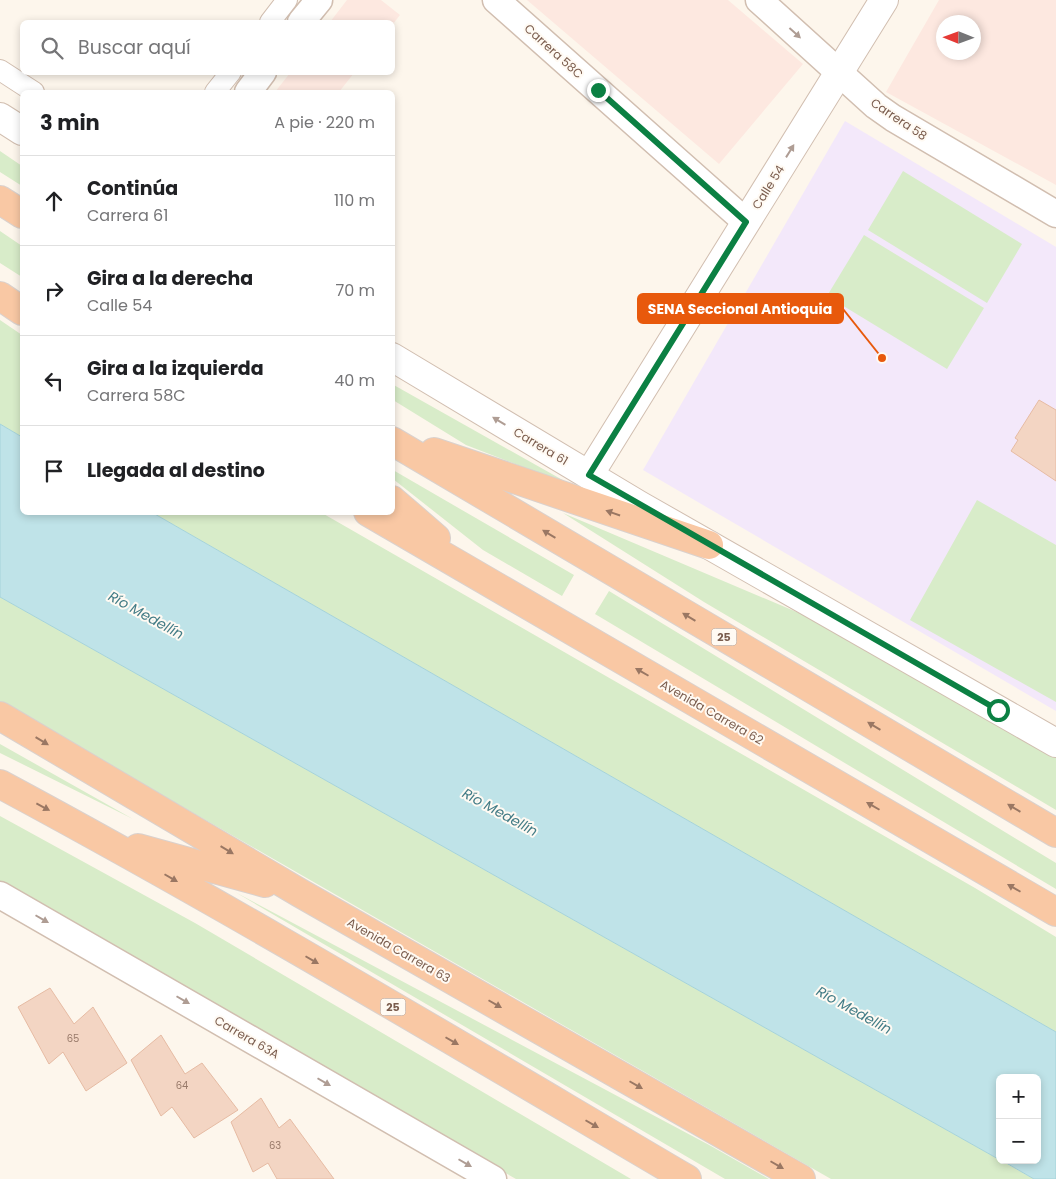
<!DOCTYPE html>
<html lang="es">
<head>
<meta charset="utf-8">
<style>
  body { margin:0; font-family:Poppins,sans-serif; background:#f6f6f6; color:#202124 }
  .controls { position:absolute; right:15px; bottom:15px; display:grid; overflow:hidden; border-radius:8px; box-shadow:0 2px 8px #0003 }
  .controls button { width:45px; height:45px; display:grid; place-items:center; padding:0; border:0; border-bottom:1px solid #e0e0e0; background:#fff; color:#202124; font:25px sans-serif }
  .compass { position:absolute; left:936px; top:15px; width:45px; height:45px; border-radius:50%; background:#fff; box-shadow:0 2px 8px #0003; rotate:271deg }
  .stop { position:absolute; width:15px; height:15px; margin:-11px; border:4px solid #0b8043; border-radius:50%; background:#fff }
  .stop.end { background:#0b8043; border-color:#fff; box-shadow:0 1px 5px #0008 }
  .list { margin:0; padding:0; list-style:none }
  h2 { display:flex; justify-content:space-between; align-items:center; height:65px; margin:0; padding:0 20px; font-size:21px }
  h2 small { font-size:16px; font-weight:400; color:#757577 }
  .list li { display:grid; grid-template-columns:32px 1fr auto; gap:15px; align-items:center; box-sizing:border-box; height:90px; padding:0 20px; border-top:1px solid #e0e0e0 }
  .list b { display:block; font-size:19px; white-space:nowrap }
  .list p { margin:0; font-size:16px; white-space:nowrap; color:#757577 }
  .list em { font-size:16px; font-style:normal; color:#757577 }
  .icon { flex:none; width:28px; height:28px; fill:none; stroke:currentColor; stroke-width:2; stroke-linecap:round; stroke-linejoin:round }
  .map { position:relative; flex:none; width:1056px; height:1179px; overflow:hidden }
  .search { position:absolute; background:#fff; box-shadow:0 2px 8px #0003; left:20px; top:20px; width:375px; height:55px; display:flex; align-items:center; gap:12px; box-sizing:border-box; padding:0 18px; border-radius:8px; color:#757577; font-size:19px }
  .panel { position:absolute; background:#fff; box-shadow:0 2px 8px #0003; left:20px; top:90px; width:375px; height:425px; border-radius:8px }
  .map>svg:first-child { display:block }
  .commercial { fill:#fde8e0; fill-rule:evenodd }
  .education { fill:#f3e8fa }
  .green { fill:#d8ecc9 }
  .water { fill:#bfe3e8; stroke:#a5d3da }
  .building { fill:#f3d5c3; stroke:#e6bba3 }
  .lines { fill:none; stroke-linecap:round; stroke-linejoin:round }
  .pedestrian-casing { stroke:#d1beb0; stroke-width:22 }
  .minor-casing { stroke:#d1beb0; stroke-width:29 }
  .tertiary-casing { stroke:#d1beb0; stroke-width:30 }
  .trunk-casing { stroke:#dad1cd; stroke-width:30 }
  .pedestrian { stroke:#fff; stroke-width:20 }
  .minor { stroke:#fff; stroke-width:26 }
  .tertiary { stroke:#fff; stroke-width:28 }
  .trunk { stroke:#f9c8a4; stroke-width:28 }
  .oneway { fill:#af9d94 }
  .oneway2 { fill:#9a7763 }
  .route { stroke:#0b8043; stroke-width:6 }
  .labels { text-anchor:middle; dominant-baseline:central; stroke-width:4; stroke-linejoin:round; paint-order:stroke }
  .number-label { font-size:10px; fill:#987a6a }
  .shield { fill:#fffaf3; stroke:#a28b7f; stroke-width:1 }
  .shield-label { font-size:11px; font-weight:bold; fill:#7a5c4d }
  .street-label { font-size:12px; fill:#7a5c4d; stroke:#fffaf3 }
  .water-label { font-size:14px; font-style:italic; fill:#437c86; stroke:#fffaf3 }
  .leader { fill:none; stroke:#e8590c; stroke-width:2 }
  .callout-dot { fill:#e8590c; stroke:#fffaf3; stroke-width:2 }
  .callout { fill:#e8590c; stroke:#e8590c; stroke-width:2 }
  .callout-label { font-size:14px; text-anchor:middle; font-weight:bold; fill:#fff }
</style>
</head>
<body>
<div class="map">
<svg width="1056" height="1179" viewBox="0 0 1056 1179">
  <rect width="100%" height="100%" fill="#fdf6ec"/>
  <path class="commercial" d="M 347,0 L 381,0 L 400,15 L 393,24 L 392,22 L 330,22 Z
    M 527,0 L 728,0 L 803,64 L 719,164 Z
    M 939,0 L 1056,0 L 1056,185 L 886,92 ZM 974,22 L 974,52 L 944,52 L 944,22 Z
    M 290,73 L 290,72 L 354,73 L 339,92 L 275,92 Z"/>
  <path class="education" d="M 845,121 L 1056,247 L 1056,711 L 643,470 Z"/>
  <path class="green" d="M 0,151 L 22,166 L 22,186 L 0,172 Z
    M 903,171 L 1022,244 L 987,303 L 868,230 Z
    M 0,231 L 22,246 L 22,277 L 0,263 Z
    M 864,235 L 984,308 L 947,369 L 827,296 Z
    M 0,320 L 22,335 L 22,437 L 0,424 Z
    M 392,384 L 575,487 L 466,445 L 393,400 Z
    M 393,470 L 574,575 L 562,596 L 483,550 L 393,479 Z
    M 977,500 L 1056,545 L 1056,702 L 910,620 Z
    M 153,513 L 322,513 L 975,888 L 1056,937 L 1056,1032 Z
    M 563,513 L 825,624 L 1056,754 L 1056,810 L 704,602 Z
    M 609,591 L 1056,863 L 1056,889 L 595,614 Z
    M 0,597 L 1000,1160 L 1034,1179 L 831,1179 L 0,702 Z
    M 0,744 L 133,819 L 0,753 Z
    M 0,816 L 195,923 L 631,1179 L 516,1179 L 0,882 Z
    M 235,892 L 711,1146 L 769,1179 L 725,1179 Z"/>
  <path class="water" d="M 0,424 L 22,437 L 22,512 L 153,513 L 1056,1032 L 1056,1179 L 1034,1179 L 1001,1160 L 1037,1160 L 1037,1078 L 1000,1078 L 1000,1160 L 0,597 Z"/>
  <path class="building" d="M 1039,400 L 1056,410 L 1056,481 L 1011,451 L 1018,440 L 1015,438 Z
    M 50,988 L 74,1024 L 93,1007 L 127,1063 L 86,1091 L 63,1052 L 49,1064 L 18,1007 Z
    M 161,1035 L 185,1074 L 202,1063 L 238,1110 L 194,1138 L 172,1107 L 161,1116 L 131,1060 Z
    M 261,1098 L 279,1128 L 290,1119 L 334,1179 L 277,1179 L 268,1163 L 253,1172 L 231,1122 Z"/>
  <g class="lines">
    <g class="pedestrian-casing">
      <path id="pedestrian" d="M 270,22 L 287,0
        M 0,70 L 34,92
        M 215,92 L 231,72"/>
    </g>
    <g class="minor-casing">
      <path id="minor" d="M 496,0 L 746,222
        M 759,0 L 876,106 L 893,118 L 1056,214
        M 301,22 L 319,0
        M 248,92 L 263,72
        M 0,895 L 493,1179"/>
    </g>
    <g class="tertiary-casing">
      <path id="tertiary" d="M 0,117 L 22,131
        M 392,357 L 639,505 L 1056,743
        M 589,475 L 884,0"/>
    </g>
    <g class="trunk-casing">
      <path id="trunk" d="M 0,200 L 22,214
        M 0,296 L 22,311
        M 392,441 L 1056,833
        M 434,452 L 709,545
        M 392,500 L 436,538
        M 368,512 L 1056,912
        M 0,716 L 300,893 L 801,1179
        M 0,784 C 233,909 459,1045 687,1179
        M 138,848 L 265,883"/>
    </g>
    <use href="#pedestrian" class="pedestrian"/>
    <use href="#minor" class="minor"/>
    <use href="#tertiary" class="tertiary"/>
    <use href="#trunk" class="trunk"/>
  </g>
  <defs><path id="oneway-solid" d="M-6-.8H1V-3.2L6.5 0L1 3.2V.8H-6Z" transform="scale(1.25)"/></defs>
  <g class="oneway">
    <use href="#oneway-solid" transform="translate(795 33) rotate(42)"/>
    <use href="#oneway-solid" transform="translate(790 151) rotate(-58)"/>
    <use href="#oneway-solid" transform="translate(499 421) rotate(-149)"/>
    <use href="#oneway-solid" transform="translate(42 919) rotate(30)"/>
    <use href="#oneway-solid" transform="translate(183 1000) rotate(30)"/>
    <use href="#oneway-solid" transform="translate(324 1082) rotate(30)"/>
    <use href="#oneway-solid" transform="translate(465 1163) rotate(30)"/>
  </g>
  <g class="oneway2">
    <use href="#oneway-solid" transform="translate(613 513) rotate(-161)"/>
    <use href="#oneway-solid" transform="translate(549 534) rotate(-149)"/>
    <use href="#oneway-solid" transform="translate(689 617) rotate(-149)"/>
    <use href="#oneway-solid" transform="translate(642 672) rotate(-150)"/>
    <use href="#oneway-solid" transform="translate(874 726) rotate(-149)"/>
    <use href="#oneway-solid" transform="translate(42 741) rotate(31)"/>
    <use href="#oneway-solid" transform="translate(873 806) rotate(-150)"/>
    <use href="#oneway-solid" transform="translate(43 807) rotate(28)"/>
    <use href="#oneway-solid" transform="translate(1014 808) rotate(-149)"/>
    <use href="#oneway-solid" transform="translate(227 850) rotate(31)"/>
    <use href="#oneway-solid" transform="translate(171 878) rotate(30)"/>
    <use href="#oneway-solid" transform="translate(1014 888) rotate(-150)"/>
    <use href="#oneway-solid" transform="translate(312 960) rotate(30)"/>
    <use href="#oneway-solid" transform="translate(495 1004) rotate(30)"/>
    <use href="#oneway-solid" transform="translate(452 1041) rotate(30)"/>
    <use href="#oneway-solid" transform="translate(636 1085) rotate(30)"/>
    <use href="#oneway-solid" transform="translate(592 1124) rotate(30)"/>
    <use href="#oneway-solid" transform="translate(777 1165) rotate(30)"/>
  </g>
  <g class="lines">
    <path class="route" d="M 598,90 L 746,222 L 589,475 L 998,710"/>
  </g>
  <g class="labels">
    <g class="number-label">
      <text x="73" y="1038">65</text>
      <text x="182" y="1085">64</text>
      <text x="275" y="1145">63</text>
    </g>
    <g class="shield">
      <rect x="711.5" y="628.5" width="25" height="17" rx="4"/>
      <rect x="380.5" y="998.5" width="25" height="17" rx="4"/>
    </g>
    <g class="shield-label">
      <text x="724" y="637">25</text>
      <text x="393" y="1007">25</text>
    </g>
    <g class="street-label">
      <text transform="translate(554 51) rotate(42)">Carrera 58C</text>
      <text transform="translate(899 119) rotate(34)">Carrera 58</text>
      <text transform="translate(768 187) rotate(-58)">Calle 54</text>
      <text transform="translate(541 446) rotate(31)">Carrera 61</text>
      <text transform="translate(712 712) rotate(30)">Avenida Carrera 62</text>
      <text transform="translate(399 950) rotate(30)">Avenida Carrera 63</text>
      <text transform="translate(247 1037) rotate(30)">Carrera 63A</text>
    </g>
    <g class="water-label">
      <text transform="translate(146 615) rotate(29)">Río Medellín</text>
      <text transform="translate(500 812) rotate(29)">Río Medellín</text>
      <text transform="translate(854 1010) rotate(29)">Río Medellín</text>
    </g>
  </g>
  <path class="leader" d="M882 358L843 309"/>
  <circle class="callout-dot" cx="882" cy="358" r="5"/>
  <rect class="callout" x="638" y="294" width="205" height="29" rx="5"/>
  <g class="callout-label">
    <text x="740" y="314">SENA Seccional Antioquia</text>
  </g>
</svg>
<div class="controls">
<button>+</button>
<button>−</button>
</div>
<svg class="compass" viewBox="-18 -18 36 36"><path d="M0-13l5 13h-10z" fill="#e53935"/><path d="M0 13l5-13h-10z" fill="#757577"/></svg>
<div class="stop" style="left:998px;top:710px"></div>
<div class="stop end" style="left:598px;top:90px"></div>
<div class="search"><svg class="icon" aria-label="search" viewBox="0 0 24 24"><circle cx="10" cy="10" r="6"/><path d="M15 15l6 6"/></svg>Buscar aquí</div>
<section class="panel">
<h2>3 min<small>A pie · 220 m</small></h2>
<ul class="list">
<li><svg class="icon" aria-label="ahead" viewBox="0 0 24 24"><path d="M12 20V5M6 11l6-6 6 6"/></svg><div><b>Continúa</b><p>Carrera 61</p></div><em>110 m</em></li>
<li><svg class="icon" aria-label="right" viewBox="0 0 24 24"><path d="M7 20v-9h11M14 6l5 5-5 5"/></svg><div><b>Gira a la derecha</b><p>Calle 54</p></div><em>70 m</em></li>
<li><svg class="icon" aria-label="left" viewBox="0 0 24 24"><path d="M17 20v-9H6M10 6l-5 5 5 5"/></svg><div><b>Gira a la izquierda</b><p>Carrera 58C</p></div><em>40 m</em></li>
<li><svg class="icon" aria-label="arrive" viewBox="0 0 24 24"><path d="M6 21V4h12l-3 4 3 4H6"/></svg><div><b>Llegada al destino</b></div></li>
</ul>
</section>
</div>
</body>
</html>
